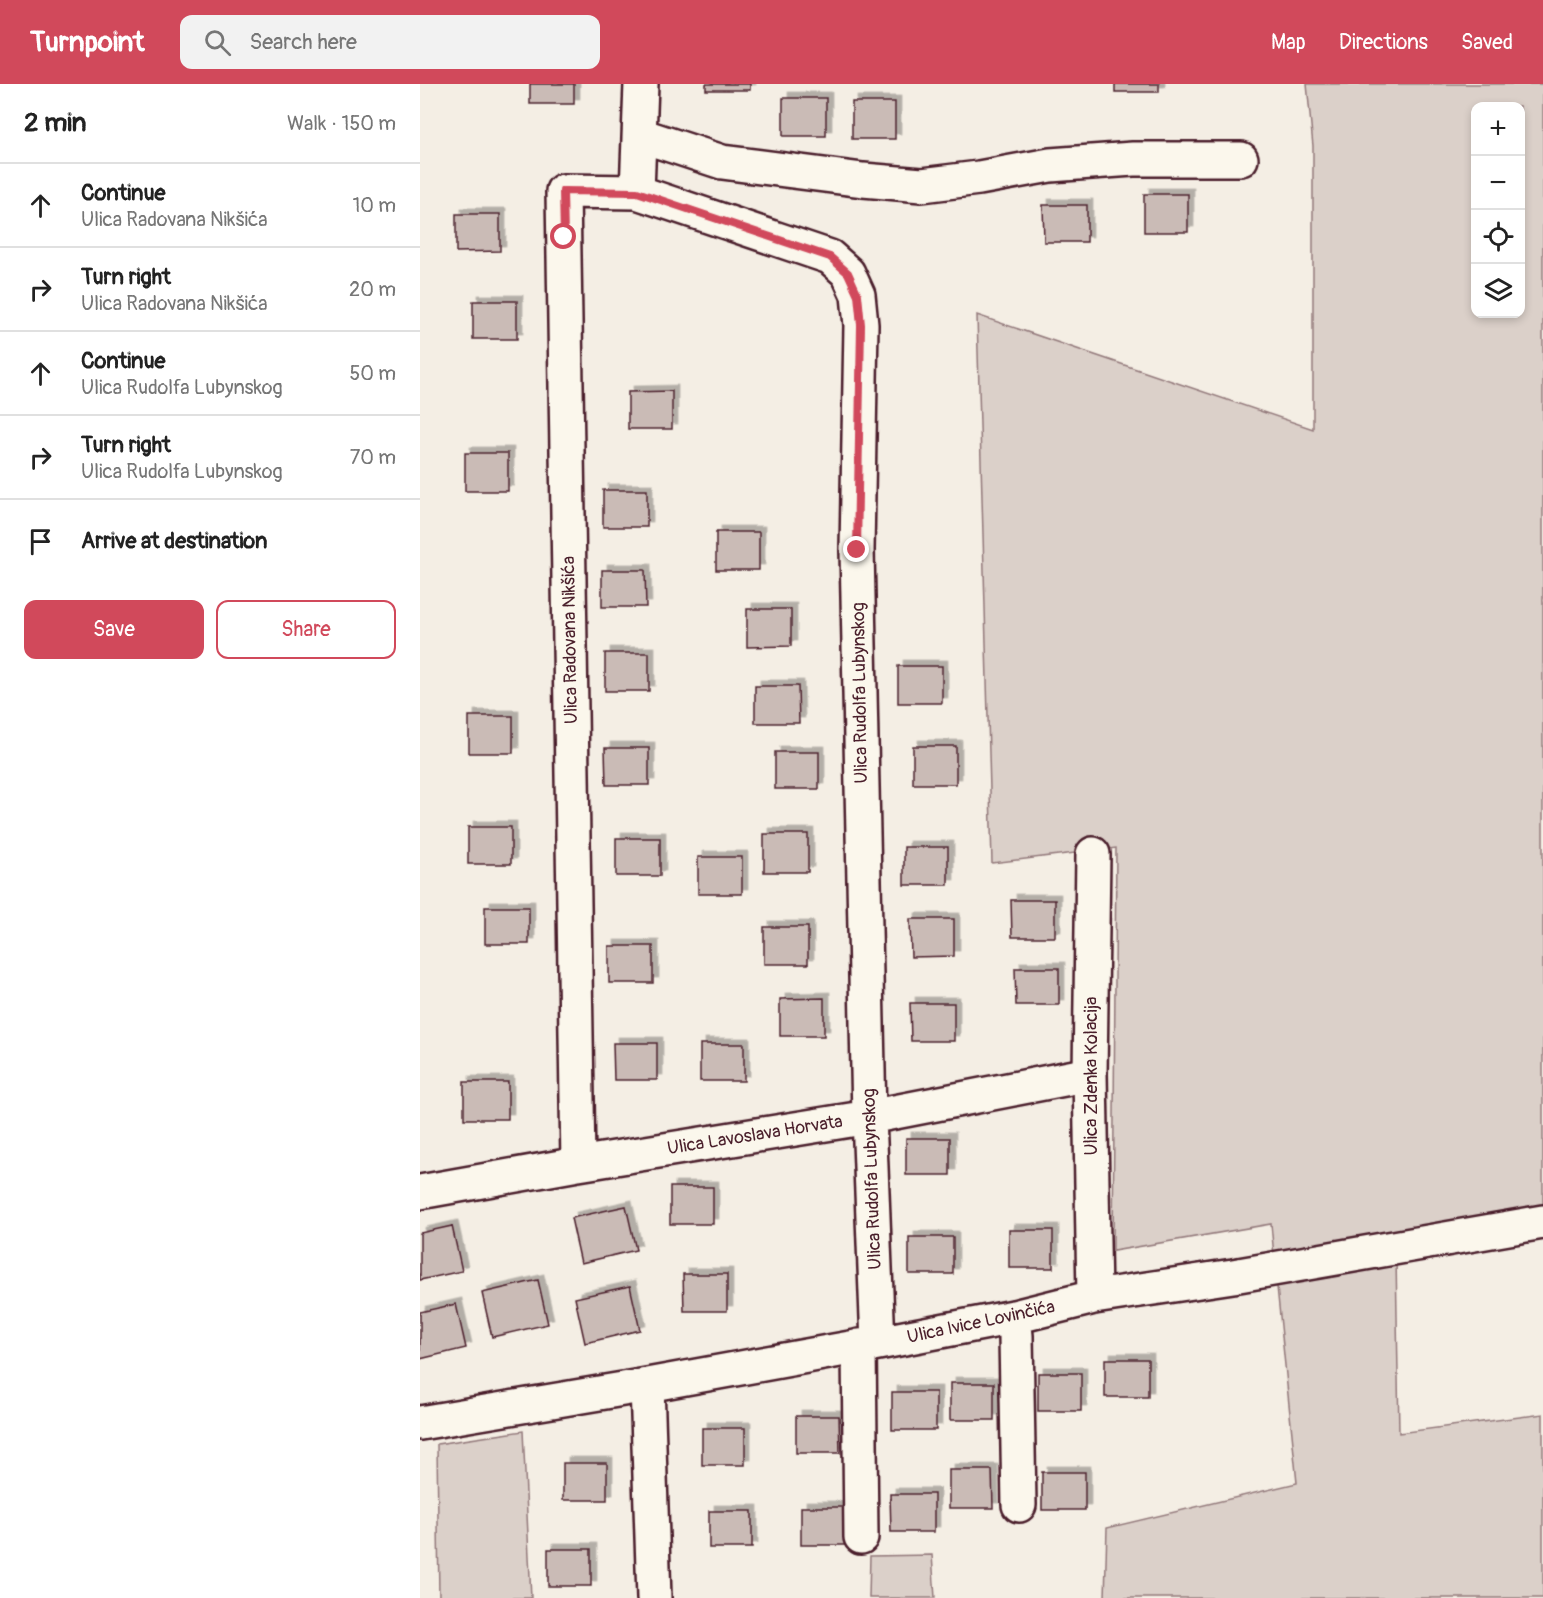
<!DOCTYPE html>
<html lang="en">
<head>
<meta charset="utf-8">
<style>
  body { margin:0; font-family:Pangolin,sans-serif; background:#f2f2f2; color:#222 }
  .controls { position:absolute; right:18px; top:18px; display:grid; overflow:hidden; border-radius:12px; box-shadow:0 3px 9px #0003 }
  .controls button { width:54px; height:54px; display:grid; place-items:center; padding:0; border:0; border-bottom:2px solid #e0e0e0; background:#fff; color:#222; font:30px sans-serif }
  .stop { position:absolute; width:18px; height:18px; margin:-14px; border:4px solid #d1495b; border-radius:50%; background:#fff }
  .stop.end { background:#d1495b; border-color:#fff; box-shadow:0 2px 6px #0008 }
  .list { margin:0; padding:0; list-style:none }
  h2 { display:flex; justify-content:space-between; align-items:center; height:78px; margin:0; padding:0 24px; font-size:26px }
  h2 small { font-size:20px; font-weight:400; color:#767676 }
  .list li { display:grid; grid-template-columns:39px 1fr auto; gap:18px; align-items:center; box-sizing:border-box; height:84px; padding:0 24px; border-top:2px solid #e0e0e0 }
  .list b { display:block; font-size:22px; white-space:nowrap }
  .list p { margin:0; font-size:20px; white-space:nowrap; color:#767676 }
  .list em { font-size:20px; font-style:normal; color:#767676 }
  .actions { display:flex; gap:12px; padding:18px 24px }
  .actions a { flex:1; padding:14px 0; border:2px solid #d1495b; border-radius:12px; text-align:center; font-size:21px; color:#d1495b }
  .actions .main { background:#d1495b; color:#fff }
  .icon { flex:none; width:33px; height:33px; fill:none; stroke:currentColor; stroke-width:2; stroke-linecap:round; stroke-linejoin:round }
  .map { position:relative; flex:none; width:1123px; height:1514px; overflow:hidden }
  header { display:flex; align-items:center; gap:36px; box-sizing:border-box; height:84px; padding:0 30px; background:#d1495b; color:#fff }
  header strong { font-size:28px }
  nav { display:flex; gap:33px; margin-inline-start:auto; font-size:21px }
  .search { width:420px; height:54px; background:#f2f2f2; display:flex; align-items:center; gap:15px; box-sizing:border-box; padding:0 21px; border-radius:12px; color:#767676; font-size:22px }
  main { display:flex }
  aside { flex:1; background:#fff }
  .map>svg:first-child { display:block }
  .green { fill:#dbd0c9; stroke:#92787a; stroke-width:1.5; fill-rule:evenodd }
  .building { fill:#cabbb6; stroke:#4a1f2b; stroke-width:1.5; filter:url(#shadow) }
  .lines { fill:none; stroke-linecap:round; stroke-linejoin:round }
  .minor-casing { stroke:#4a1f2b; stroke-width:38 }
  .minor { stroke:#fbf7ec; stroke-width:33 }
  .route { stroke:#d1495b; stroke-width:8 }
  .labels { text-anchor:middle; dominant-baseline:central; stroke-width:6; stroke-linejoin:round; paint-order:stroke }
  .street-label { font-size:18px; fill:#4a1f2b; stroke:#fbf7ec }
</style>
</head>
<body>
<header>
<strong>Turnpoint</strong>
<div class="search"><svg class="icon" aria-label="search" viewBox="0 0 24 24"><circle cx="10" cy="10" r="6"/><path d="M15 15l6 6"/></svg>Search here</div>
<nav><a>Map</a><a>Directions</a><a>Saved</a></nav>
</header>
<main>
<aside>
<h2>2 min<small>Walk · 150 m</small></h2>
<ul class="list">
<li><svg class="icon" aria-label="ahead" viewBox="0 0 24 24"><path d="M12 20V5M6 11l6-6 6 6"/></svg><div><b>Continue</b><p>Ulica Radovana Nikšića</p></div><em>10 m</em></li>
<li><svg class="icon" aria-label="right" viewBox="0 0 24 24"><path d="M7 20v-9h11M14 6l5 5-5 5"/></svg><div><b>Turn right</b><p>Ulica Radovana Nikšića</p></div><em>20 m</em></li>
<li><svg class="icon" aria-label="ahead" viewBox="0 0 24 24"><path d="M12 20V5M6 11l6-6 6 6"/></svg><div><b>Continue</b><p>Ulica Rudolfa Lubynskog</p></div><em>50 m</em></li>
<li><svg class="icon" aria-label="right" viewBox="0 0 24 24"><path d="M7 20v-9h11M14 6l5 5-5 5"/></svg><div><b>Turn right</b><p>Ulica Rudolfa Lubynskog</p></div><em>70 m</em></li>
<li><svg class="icon" aria-label="arrive" viewBox="0 0 24 24"><path d="M6 21V4h12l-3 4 3 4H6"/></svg><div><b>Arrive at destination</b></div></li>
</ul>
<div class="actions"><a class="main">Save</a><a>Share</a></div>
</aside>
<div class="map">
<svg width="1123" height="1514" viewBox="0 0 1123 1514">
  <defs>
    <filter id="shadow"><feDropShadow dx="5.5" dy="-5.5" stdDeviation="0" flood-color="#0004"/></filter>
  </defs>
  <rect width="100%" height="100%" fill="#f4eee4"/>
  <filter id="ink" filterUnits="userSpaceOnUse"><feTurbulence type="fractalNoise" baseFrequency=".0167" numOctaves="2"/><feDisplacementMap in="SourceGraphic" scale="12" xChannelSelector="R" yChannelSelector="G"/><feConvolveMatrix kernelMatrix="1 2 1 2 8 2 1 2 1" color-interpolation-filters="sRGB"/></filter>
  <g filter="url(#ink)">
    <path class="green" d="M 887,0 L 1123,0 L 1123,1127 L 854,1172 L 851,1140 L 693,1167 L 696,764 L 572,779 L 557,231 L 893,345 L 893,62 ZM 1056,22 L 1100,22 L 1100,230 L 1056,230 Z
      M 976,1174 L 979,1349 L 1123,1330 L 1123,1514 L 685,1514 L 687,1444 L 877,1399 L 856,1193 Z
      M 103,1347 L 111,1514 L 19,1514 L 17,1360 Z
      M 512,1471 L 515,1514 L 449,1514 L 450,1472 Z"/>
    <path class="building" d="M 110,0 L 154,0 L 154,20 L 110,20 Z
      M 286,0 L 330,0 L 330,6 L 286,6 Z
      M 695,0 L 739,0 L 739,8 L 695,8 Z
      M 363,14 L 406,14 L 406,52 L 363,52 Z
      M 432,18 L 475,18 L 475,55 L 432,55 Z
      M 724,110 L 768,110 L 768,148 L 724,148 Z
      M 623,121 L 667,121 L 667,158 L 624,158 Z
      M 36,130 L 80,130 L 80,167 L 36,168 Z
      M 53,217 L 97,217 L 97,255 L 53,255 Z
      M 252,307 L 252,345 L 208,345 L 208,308 Z
      M 45,369 L 88,369 L 88,407 L 45,407 Z
      M 183,406 L 227,406 L 227,443 L 183,443 Z
      M 296,448 L 339,448 L 339,486 L 296,486 Z
      M 182,486 L 225,486 L 226,523 L 182,523 Z
      M 327,525 L 371,525 L 371,562 L 327,563 Z
      M 185,569 L 229,569 L 229,607 L 185,607 Z
      M 478,582 L 522,582 L 522,619 L 478,619 Z
      M 335,602 L 378,602 L 379,639 L 335,639 Z
      M 49,632 L 93,632 L 93,669 L 49,669 Z
      M 493,662 L 536,662 L 536,700 L 493,700 Z
      M 185,664 L 229,664 L 229,701 L 186,701 Z
      M 355,668 L 399,668 L 399,705 L 355,705 Z
      M 48,743 L 91,743 L 91,780 L 48,780 Z
      M 344,750 L 388,750 L 388,788 L 344,788 Z
      M 196,754 L 240,754 L 240,792 L 196,792 Z
      M 484,763 L 528,763 L 528,801 L 484,801 Z
      M 278,773 L 322,773 L 322,810 L 278,810 Z
      M 591,816 L 635,816 L 635,853 L 592,853 Z
      M 65,823 L 109,823 L 109,860 L 65,860 Z
      M 490,835 L 534,835 L 534,872 L 491,873 Z
      M 344,843 L 388,843 L 388,880 L 344,880 Z
      M 189,862 L 233,862 L 233,899 L 189,899 Z
      M 595,884 L 639,884 L 639,921 L 596,921 Z
      M 404,914 L 404,952 L 360,952 L 360,915 Z
      M 490,919 L 534,919 L 534,957 L 491,957 Z
      M 193,959 L 237,959 L 237,996 L 194,996 Z
      M 280,960 L 324,960 L 324,997 L 280,997 Z
      M 44,998 L 88,998 L 88,1035 L 44,1035 Z
      M 486,1054 L 530,1054 L 530,1091 L 486,1091 Z
      M 250,1103 L 293,1103 L 293,1140 L 250,1140 Z
      M 206,1122 L 216,1166 L 161,1179 L 151,1134 Z
      M 32,1142 L 42,1187 L 0,1196 L 0,1149 Z
      M 589,1146 L 633,1146 L 633,1184 L 589,1184 Z
      M 489,1153 L 533,1153 L 533,1190 L 489,1190 Z
      M 263,1190 L 307,1190 L 307,1227 L 264,1227 Z
      M 118,1196 L 128,1240 L 72,1253 L 62,1209 Z
      M 210,1202 L 220,1246 L 165,1259 L 155,1214 Z
      M 36,1220 L 46,1264 L 0,1275 L 0,1228 Z
      M 685,1275 L 728,1275 L 728,1313 L 685,1313 Z
      M 618,1289 L 661,1289 L 661,1327 L 618,1327 Z
      M 530,1299 L 574,1299 L 574,1336 L 530,1336 Z
      M 472,1308 L 516,1308 L 516,1346 L 472,1346 Z
      M 376,1332 L 419,1332 L 420,1369 L 376,1369 Z
      M 282,1344 L 325,1344 L 325,1381 L 282,1381 Z
      M 143,1379 L 187,1379 L 187,1416 L 143,1416 Z
      M 529,1386 L 572,1386 L 573,1424 L 529,1424 Z
      M 622,1388 L 665,1388 L 665,1426 L 622,1426 Z
      M 470,1410 L 514,1410 L 514,1448 L 471,1448 Z
      M 381,1423 L 425,1423 L 425,1461 L 381,1461 Z
      M 289,1427 L 332,1427 L 332,1464 L 289,1464 Z
      M 128,1465 L 171,1465 L 171,1502 L 128,1502 Z"/>
    <g class="lines">
      <g class="minor-casing">
        <path id="minor" d="M 220,51 L 302,78 L 443,96 L 502,101 L 559,94 L 630,81 L 713,75 L 821,75
          M 217,108 L 221,0
          M 673,770 L 670,990 L 674,1213
          M 158,1080 L 143,107 L 217,108 L 410,173 L 428,189 L 438,211 L 441,241 L 437,466 L 449,1033 L 458,1259
          M 0,1108 L 158,1080 L 449,1033 L 670,990
          M 594,1233 L 596,1252 L 599,1421
          M 439,1262 L 441,1453
          M 227,1301 L 234,1514
          M 0,1339 L 227,1301 L 458,1259 L 594,1233 L 674,1213 L 813,1192 L 1123,1138"/>
      </g>
      <use href="#minor" class="minor"/>
    </g>
  </g>
  <g class="lines" filter="url(#ink)">
    <path class="route" d="M 144,153 L 143,107 L 217,108 L 410,173 L 428,189 L 438,211 L 441,241 L 437,466"/>
  </g>
  <g class="labels">
    <g class="street-label">
      <text transform="translate(150 556) rotate(-91)">Ulica Radovana Nikšića</text>
      <text transform="translate(440 609) rotate(-91)">Ulica Rudolfa Lubynskog</text>
      <text transform="translate(671 992) rotate(-90)">Ulica Zdenka Kolacija</text>
      <text transform="translate(335 1051) rotate(-9)">Ulica Lavoslava Horvata</text>
      <text transform="translate(452 1095) rotate(-92)">Ulica Rudolfa Lubynskog</text>
      <text transform="translate(561 1238) rotate(-12)">Ulica Ivice Lovinčića</text>
    </g>
  </g>
</svg>
<div class="controls">
<button>+</button>
<button>−</button>
<button><svg class="icon" aria-label="locate" viewBox="0 0 24 24"><circle cx="12" cy="12" r="6"/><path d="M12 2v4M12 18v4M2 12h4M18 12h4"/></svg></button>
<button><svg class="icon" aria-label="layers" viewBox="0 0 24 24"><path d="M12 4l9 5-9 5-9-5zM3 14l9 5 9-5"/></svg></button>
</div>
<div class="stop" style="left:144px;top:153px"></div>
<div class="stop end" style="left:437px;top:466px"></div>
</div>
</main>
</body>
</html>
